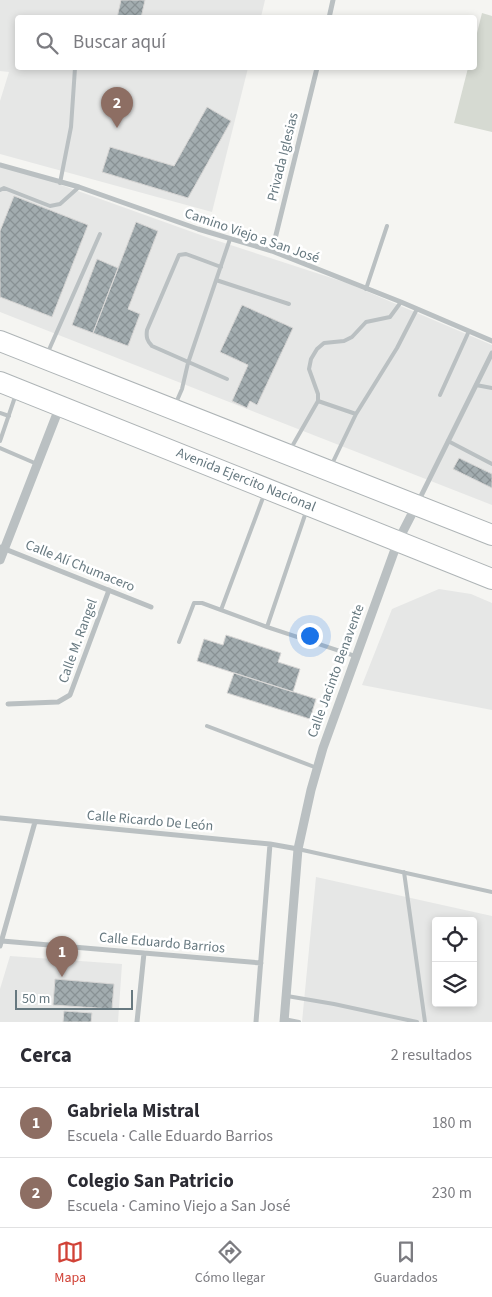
<!DOCTYPE html>
<html lang="es">
<head>
<meta charset="utf-8">
<style>
  body { margin:0; font-family:"Source Sans 3",sans-serif; background:#f2f2f3; color:#2b2b33 }
  .controls { position:absolute; right:15px; bottom:15px; display:grid; overflow:hidden; border-radius:5px; box-shadow:0 2px 8px #0003 }
  .controls button { width:45px; height:45px; display:grid; place-items:center; padding:0; border:0; border-bottom:1px solid #e1e1e2; background:#fff; color:#2b2b33; font:25px sans-serif }
  .scale { position:absolute; left:15px; bottom:12px; width:118px; box-sizing:border-box; padding-left:5px; border:2px solid #677980; border-top:0; font-size:14px; line-height:18px; white-space:nowrap; color:#677980; -webkit-text-stroke:4px #fff; paint-order:stroke }
  .you { position:absolute; left:309px; top:635px; width:18px; height:18px; margin:-12px; border:4px solid #fff; border-radius:50%; background:#1a73e8; box-shadow:0 0 0 8px #1a73e833 }
  .badge { display:grid; place-items:center; width:32px; height:32px; border-radius:50%; background:#d14237; color:#fff; font-size:16px; font-weight:700 }
  .pin { position:absolute; translate:-50% -41px; filter:drop-shadow(0 1px 2px #0008) }
  .pin::after { content:''; position:absolute; top:26px; width:18px; height:15px; background:inherit; clip-path:polygon(0 0,100% 0,50% 100%) }
  .list { margin:0; padding:0; list-style:none }
  h2 { display:flex; justify-content:space-between; align-items:center; height:65px; margin:0; padding:0 20px; font-size:21px }
  h2 small { font-size:16px; font-weight:400; color:#7c7c81 }
  .list li { display:grid; grid-template-columns:32px 1fr auto; gap:15px; align-items:center; box-sizing:border-box; height:70px; padding:0 20px; border-top:1px solid #e1e1e2 }
  .list b { display:block; font-size:19px; white-space:nowrap }
  .list p { margin:0; font-size:16px; white-space:nowrap; color:#7c7c81 }
  .list em { font-size:16px; font-style:normal; color:#7c7c81 }
  .icon { flex:none; width:28px; height:28px; fill:none; stroke:currentColor; stroke-width:2; stroke-linecap:round; stroke-linejoin:round }
  .map { position:relative; flex:none; width:492px; height:1022px; overflow:hidden }
  .search { position:absolute; background:#fff; box-shadow:0 2px 8px #0003; left:15px; right:15px; top:15px; height:55px; display:flex; align-items:center; gap:12px; box-sizing:border-box; padding:0 18px; border-radius:5px; color:#7c7c81; font-size:19px }
  .sheet { height:205px; background:#fff }
  nav { display:flex; justify-content:space-around; align-items:center; box-sizing:border-box; height:70px; border-top:1px solid #e1e1e2; background:#fff; font-size:14px; color:#7c7c81 }
  nav a { display:grid; justify-items:center; gap:2px }
  nav .on { color:#d14237 }
  .map>svg:first-child { display:block }
  .built { fill:#e6e7e6; fill-rule:evenodd }
  .park { fill:#d6dad2 }
  .building { fill:url(#building-cross-hatch); stroke:#d7d6d5 }
  .lines { fill:none; stroke-linecap:round; stroke-linejoin:round }
  .primary-casing { stroke:#aeb4b6; stroke-width:22 }
  .service { stroke:#bac0c2; stroke-width:4 }
  .minor { stroke:#bac0c2; stroke-width:5 }
  .tertiary { stroke:#bac0c2; stroke-width:9 }
  .primary { stroke:#fff; stroke-width:20 }
  .labels { text-anchor:middle; dominant-baseline:central; stroke-width:5; stroke-linejoin:round; paint-order:stroke }
  .street-label { font-size:14px; fill:#677980; stroke:#fff }
</style>
</head>
<body>
<div class="map">
<svg width="492" height="1022" viewBox="0 0 492 1022">
  <defs>
    <pattern id="building-cross-hatch" width="8" height="8" patternUnits="userSpaceOnUse" patternTransform="scale(1.25)"><rect width="8" height="8" fill="#a2acaf"/><path d="M0 0l8 8M0 8l8-8" fill="none" stroke="#889194"/></pattern>
  </defs>
  <rect width="100%" height="100%" fill="#f5f5f2"/>
  <path class="built" d="M 0,0 L 265,0 L 261,17 L 18,18 L 18,68 L 248,68 L 212,212 L 0,154 L 0,101 L 9,72 L 0,71 Z
    M 0,163 L 209,238 L 347,283 L 492,345 L 492,505 L 0,312 Z
    M 439,589 L 471,594 L 492,603 L 492,710 L 362,685 L 392,609 Z
    M 316,877 L 492,916 L 492,1022 L 302,1022 ZM 436,921 L 473,921 L 473,1003 L 436,1003 Z
    M 10,956 L 122,964 L 118,1022 L 0,1022 L 0,989 Z"/>
  <path class="park" d="M 482,13 L 492,16 L 492,132 L 454,123 L 468,68 L 474,68 L 475,41 Z"/>
  <path class="building" d="M 121,0 L 145,0 L 141,18 L 117,18 Z
    M 207,107 L 231,121 L 188,198 L 102,172 L 110,147 L 174,166 Z
    M 14,196 L 88,225 L 52,317 L 0,297 L 0,231 Z
    M 136,222 L 158,231 L 128,309 L 140,314 L 128,346 L 93,333 Z
    M 97,259 L 118,268 L 93,333 L 72,325 Z
    M 242,305 L 293,328 L 257,405 L 250,401 L 247,408 L 232,401 L 248,365 L 220,352 Z
    M 459,458 L 492,474 L 492,488 L 453,469 Z
    M 226,635 L 281,653 L 278,662 L 300,669 L 293,692 L 197,661 L 204,639 L 223,645 Z
    M 234,673 L 316,699 L 310,719 L 227,693 Z
    M 55,979 L 114,984 L 112,1009 L 53,1005 Z
    M 64,1011 L 92,1013 L 91,1022 L 63,1022 Z"/>
  <g class="lines">
    <g class="primary-casing">
      <path id="primary" d="M 0,341 L 492,535
        M 0,382 L 492,579"/>
    </g>
    <path class="service" d="M 60,183 L 71,127 L 75,68
      M 0,190 L 4,188 L 50,206 L 60,204 L 79,187
      M 221,267 L 186,254 L 179,255 L 147,330 C 146,337 147,341 152,346 L 227,379
      M 216,280 L 289,304
      M 366,289 L 387,226
      M 48,352 L 100,234
      M 476,385 L 492,388
      M 440,395 L 469,331
      M 318,401 L 356,414
      M 175,405 L 182,389 L 188,363 L 230,239
      M 0,413 L 9,416
      M 0,441 L 16,394
      M 448,441 L 492,464
      M 0,448 L 37,464
      M 290,450 L 318,401 L 318,394 L 309,369 L 311,359 L 317,349 L 324,343 L 344,341 L 352,337 L 366,322 L 390,317 L 401,302
      M 331,466 L 356,414 L 397,348 L 417,309
      M 221,610 L 267,627 L 306,512
      M 267,627 L 355,656
      M 179,642 L 194,603 L 202,603 L 221,610 L 264,495
      M 207,726 L 317,768
      M 298,849 L 492,892
      M 404,872 L 425,1022
      M 287,996 L 334,1004 L 417,1022
      M 284,1019 L 299,1022"/>
    <path class="minor" d="M 329,18 L 333,0
      M 0,165 L 79,187 L 198,229 L 272,251 L 401,302 L 492,341
      M 272,251 L 317,68
      M 418,502 L 492,353
      M 0,547 L 151,607
      M 8,704 L 58,702 L 70,695 L 109,590
      M 0,818 L 270,844 L 298,849
      M 2,941 L 261,963
      M 0,946 L 35,822
      M 137,1022 L 144,953
      M 256,1022 L 270,844"/>
    <path class="tertiary" d="M 0,560 L 60,406
      M 284,1022 L 298,849 L 311,790 L 323,748 L 398,541 L 417,504"/>
    <use href="#primary" class="primary"/>
  </g>
  <g class="labels">
    <g class="street-label">
      <text transform="translate(283 157) rotate(-76)">Privada Iglesias</text>
      <text transform="translate(252 236) rotate(19)">Camino Viejo a San José</text>
      <text transform="translate(246 480) rotate(22)">Avenida Ejercito Nacional</text>
      <text transform="translate(80 566) rotate(22)">Calle Alí Chumacero</text>
      <text transform="translate(78 641) rotate(-70)">Calle M. Rangel</text>
      <text transform="translate(336 671) rotate(-70)">Calle Jacinto Benavente</text>
      <text transform="translate(150 821) rotate(5)">Calle Ricardo De León</text>
      <text transform="translate(162 943) rotate(5)">Calle Eduardo Barrios</text>
    </g>
  </g>
</svg>
<div class="controls">
<button><svg class="icon" aria-label="locate" viewBox="0 0 24 24"><circle cx="12" cy="12" r="6"/><path d="M12 2v4M12 18v4M2 12h4M18 12h4"/></svg></button>
<button><svg class="icon" aria-label="layers" viewBox="0 0 24 24"><path d="M12 4l9 5-9 5-9-5zM3 14l9 5 9-5"/></svg></button>
</div>
<div class="scale">50 m</div>
<div class="you"></div>
<div class="pin badge" style="left:62px;top:977px;background:#8d6e63">1</div>
<div class="pin badge" style="left:117px;top:128px;background:#8d6e63">2</div>
<div class="search"><svg class="icon" aria-label="search" viewBox="0 0 24 24"><circle cx="10" cy="10" r="6"/><path d="M15 15l6 6"/></svg>Buscar aquí</div>
</div>
<section class="sheet">
<h2>Cerca<small>2 resultados</small></h2>
<ul class="list">
<li><span class="badge" style="background:#8d6e63">1</span><div><b>Gabriela Mistral</b><p>Escuela · Calle Eduardo Barrios</p></div><em>180 m</em></li>
<li><span class="badge" style="background:#8d6e63">2</span><div><b>Colegio San Patricio</b><p>Escuela · Camino Viejo a San José</p></div><em>230 m</em></li>
</ul>
</section>
<nav>
<a class="on"><svg class="icon" aria-label="map" viewBox="0 0 24 24"><path d="M3 6l6-2 6 2 6-2v14l-6 2-6-2-6 2zM9 4v14M15 6v14"/></svg>Mapa</a>
<a><svg class="icon" aria-label="directions" viewBox="0 0 24 24"><path d="M12 3l9 9-9 9-9-9zM9 14v-3h6M13 9l2 2-2 2"/></svg>Cómo llegar</a>
<a><svg class="icon" aria-label="saved" viewBox="0 0 24 24"><path d="M7 4h10v16l-5-4-5 4z"/></svg>Guardados</a>
</nav>
</body>
</html>
